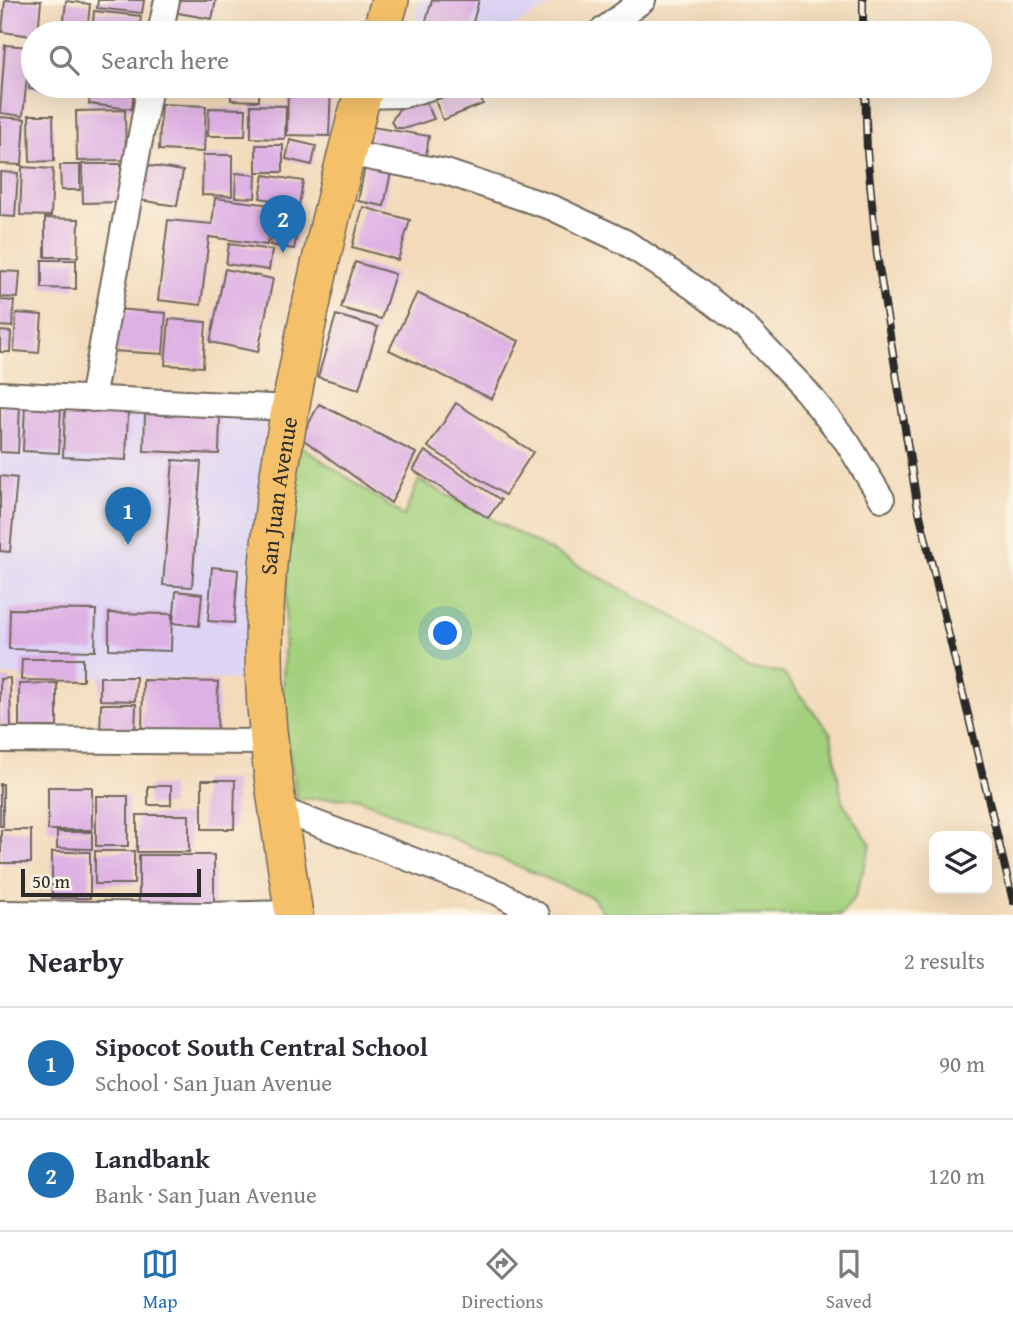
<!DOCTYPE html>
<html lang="en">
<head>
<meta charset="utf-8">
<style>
  body { margin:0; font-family:"Gentium Book Plus",serif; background:#f7f7f7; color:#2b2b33 }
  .controls { position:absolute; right:21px; bottom:21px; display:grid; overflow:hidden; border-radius:14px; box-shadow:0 7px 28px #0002 }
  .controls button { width:63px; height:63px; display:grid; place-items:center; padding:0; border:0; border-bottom:2px solid #e1e1e2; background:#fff; color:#2b2b33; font:35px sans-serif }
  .scale { position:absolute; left:21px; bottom:18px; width:180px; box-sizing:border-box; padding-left:7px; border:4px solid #2b2b2b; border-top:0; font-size:19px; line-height:24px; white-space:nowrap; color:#2b2b2b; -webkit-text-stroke:5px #fcf5e5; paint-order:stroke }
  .you { position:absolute; left:446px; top:634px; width:24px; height:24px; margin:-18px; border:5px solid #fff; border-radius:50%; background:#1a73e8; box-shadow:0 0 0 10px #1a73e833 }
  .badge { display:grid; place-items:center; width:46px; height:46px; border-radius:50%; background:#1f6fb2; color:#fff; font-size:23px; font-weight:700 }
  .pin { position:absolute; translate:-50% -58px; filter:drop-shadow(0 2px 4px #0008) }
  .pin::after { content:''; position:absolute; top:37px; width:24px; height:21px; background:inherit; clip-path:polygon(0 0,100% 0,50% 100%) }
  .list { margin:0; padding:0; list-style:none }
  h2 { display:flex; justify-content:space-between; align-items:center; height:91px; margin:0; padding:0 28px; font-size:30px }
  h2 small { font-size:23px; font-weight:400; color:#7c7c81 }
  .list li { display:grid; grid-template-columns:46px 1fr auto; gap:21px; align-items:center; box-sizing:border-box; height:112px; padding:0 28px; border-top:2px solid #e1e1e2 }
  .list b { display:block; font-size:26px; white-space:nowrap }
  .list p { margin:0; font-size:23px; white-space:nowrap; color:#7c7c81 }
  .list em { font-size:23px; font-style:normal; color:#7c7c81 }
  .icon { flex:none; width:38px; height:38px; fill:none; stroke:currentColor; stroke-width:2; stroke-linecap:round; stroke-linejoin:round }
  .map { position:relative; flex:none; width:1013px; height:915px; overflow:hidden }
  .search { position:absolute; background:#fff; box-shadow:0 7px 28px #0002; left:21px; right:21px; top:21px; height:77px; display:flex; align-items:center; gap:18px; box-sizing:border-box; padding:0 24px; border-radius:38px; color:#7c7c81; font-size:26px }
  .sheet { height:315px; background:#fff }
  nav { display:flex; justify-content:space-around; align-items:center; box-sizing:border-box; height:98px; border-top:2px solid #e1e1e2; background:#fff; font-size:19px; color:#7c7c81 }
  nav a { display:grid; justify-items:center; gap:4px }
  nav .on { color:#1f6fb2 }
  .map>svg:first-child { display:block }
  .built { fill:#ded5f5 }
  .green { fill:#a3d07d; stroke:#677e54; stroke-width:2 }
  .building { fill:#deb1e4 }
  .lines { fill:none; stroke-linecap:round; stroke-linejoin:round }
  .minor-casing { stroke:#71685d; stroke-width:28 }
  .highway-casing { stroke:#71685d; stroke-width:40 }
  .minor { stroke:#fff; stroke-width:24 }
  .highway { stroke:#f4c16a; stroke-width:37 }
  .rail-casing { stroke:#2b2b2b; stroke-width:8 }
  .rail { stroke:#fcf5e5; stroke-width:5; stroke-dasharray:16; stroke-linecap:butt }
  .labels { text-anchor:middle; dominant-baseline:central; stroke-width:7; stroke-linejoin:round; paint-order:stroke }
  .street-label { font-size:23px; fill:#2b2b2b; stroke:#fcf5e5 }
</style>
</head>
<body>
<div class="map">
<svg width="1013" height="915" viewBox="0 0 1013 915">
  <rect width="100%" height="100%" fill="#fcf5e5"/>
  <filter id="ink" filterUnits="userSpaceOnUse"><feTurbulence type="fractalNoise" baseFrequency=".0143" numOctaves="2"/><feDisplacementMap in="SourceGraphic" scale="14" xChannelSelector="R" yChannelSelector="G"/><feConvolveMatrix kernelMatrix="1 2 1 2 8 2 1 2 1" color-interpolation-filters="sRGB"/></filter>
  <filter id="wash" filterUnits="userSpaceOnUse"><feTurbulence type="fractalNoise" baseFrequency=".00686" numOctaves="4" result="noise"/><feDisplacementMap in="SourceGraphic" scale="28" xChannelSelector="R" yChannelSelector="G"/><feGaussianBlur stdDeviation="1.57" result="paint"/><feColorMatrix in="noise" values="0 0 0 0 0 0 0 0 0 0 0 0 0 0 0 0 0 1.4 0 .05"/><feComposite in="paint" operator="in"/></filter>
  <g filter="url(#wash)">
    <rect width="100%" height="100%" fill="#f2daba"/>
    <path class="built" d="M 420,0 L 562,0 L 500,33 L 435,33 L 413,26 Z
      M 0,398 L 265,414 L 248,680 L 0,675 Z"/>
    <path class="green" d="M 292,440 L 404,516 L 419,480 L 680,620 L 748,669 L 782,672 L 831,734 L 842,801 L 871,845 L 855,897 L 841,915 L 605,915 L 593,898 L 357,798 L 297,799 L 282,713 Z"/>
    <g id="blocks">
      <path class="building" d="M 5,0 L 41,1 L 38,33 L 33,33 L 33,36 L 2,32 Z
        M 98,0 L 144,0 L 142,13 L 97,8 Z
        M 175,0 L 216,0 L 212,19 L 172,12 Z
        M 432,0 L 479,0 L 470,33 L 425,24 Z
        M 66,1 L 90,4 L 87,33 L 63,30 Z
        M 94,11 L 141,16 L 139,33 L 92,33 Z
        M 5,45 L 30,47 L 23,116 L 0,113 Z
        M 31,63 L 33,63 L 33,86 L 53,86 L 53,91 L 29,89 Z
        M 91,86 L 134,86 L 132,109 L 89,104 Z
        M 231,86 L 259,86 L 259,101 L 231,100 Z
        M 288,86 L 331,86 L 329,136 L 287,135 Z
        M 471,86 L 475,86 L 483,104 L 443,120 L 435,100 Z
        M 425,100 L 434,119 L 407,128 L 396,128 L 391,122 L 399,109 Z
        M 161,104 L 206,106 L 204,152 L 159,150 Z
        M 251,105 L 286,106 L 285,139 L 251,138 Z
        M 209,108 L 246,109 L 245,136 L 208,136 Z
        M 125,110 L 126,160 L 77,161 L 76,111 Z
        M 29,115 L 53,115 L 54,161 L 30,162 Z
        M 0,117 L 25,119 L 22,165 L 0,164 Z
        M 372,127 L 429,136 L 426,156 L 369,147 Z
        M 290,140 L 316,146 L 312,165 L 286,159 Z
        M 256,145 L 283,145 L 283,172 L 256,172 Z
        M 203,155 L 232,155 L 232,196 L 202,195 Z
        M 366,162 L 392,167 L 384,206 L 358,201 Z
        M 82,164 L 121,164 L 122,202 L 83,203 Z
        M 60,165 L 80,165 L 80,190 L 61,190 Z
        M 145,165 L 183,171 L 177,206 L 139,200 Z
        M 22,167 L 53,169 L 51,216 L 20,215 Z
        M 0,172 L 18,173 L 15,217 L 0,216 Z
        M 236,173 L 256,175 L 255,198 L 235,197 Z
        M 264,175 L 303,181 L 299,205 L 260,198 Z
        M 215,198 L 272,205 L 267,245 L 209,237 L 201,305 L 158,300 L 168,220 L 212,224 Z
        M 363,207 L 410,220 L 398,260 L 352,247 Z
        M 277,209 L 301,214 L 294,249 L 270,245 Z
        M 45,218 L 79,219 L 78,257 L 45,257 Z
        M 229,244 L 272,250 L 269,270 L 226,264 Z
        M 42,260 L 76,260 L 76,289 L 42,288 Z
        M 355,262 L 395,274 L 381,319 L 341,308 Z
        M 225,269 L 273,279 L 258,352 L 210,342 Z
        M 0,271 L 20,272 L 18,298 L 0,297 Z
        M 417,293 L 519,341 L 492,399 L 389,350 Z
        M 0,300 L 14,301 L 12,327 L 0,326 Z
        M 115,309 L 166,313 L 163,354 L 112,351 Z
        M 16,313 L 42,315 L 39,353 L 14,351 Z
        M 336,315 L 378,327 L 359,389 L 318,377 Z
        M 169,319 L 206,322 L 203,367 L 165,365 Z
        M 0,331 L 11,332 L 10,352 L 0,352 Z
        M 456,403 L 533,452 L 505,495 L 428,447 Z
        M 0,404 L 20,405 L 18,453 L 0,452 Z
        M 25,404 L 61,406 L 59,453 L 23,451 Z
        M 319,404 L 416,453 L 391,503 L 301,438 Z
        M 65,409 L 128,412 L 126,460 L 63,457 Z
        M 145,412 L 220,416 L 219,454 L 144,451 Z
        M 425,451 L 501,500 L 488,518 L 413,470 Z
        M 173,460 L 201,462 L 192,587 L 163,585 Z
        M 0,476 L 17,478 L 10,552 L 0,551 Z
        M 212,567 L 238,570 L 234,623 L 208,621 Z
        M 176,591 L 202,594 L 199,626 L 173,623 Z
        M 10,609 L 96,610 L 95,651 L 9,649 Z
        M 109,613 L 172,614 L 171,651 L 109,649 Z
        M 22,659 L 83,659 L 83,681 L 21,680 Z
        M 100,677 L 136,677 L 135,701 L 100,700 Z
        M 10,678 L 11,727 L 0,727 L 0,679 Z
        M 143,680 L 218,682 L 217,734 L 142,732 Z
        M 57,683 L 57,727 L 19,727 L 19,684 Z
        M 101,704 L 136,704 L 135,733 L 100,733 Z
        M 202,780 L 235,780 L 234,829 L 202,829 Z
        M 0,784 L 3,784 L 3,826 L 0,826 Z
        M 148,786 L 171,786 L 171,805 L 148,805 Z
        M 48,787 L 92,787 L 92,830 L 48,830 Z
        M 96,796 L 128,796 L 128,846 L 96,846 Z
        M 137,815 L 189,815 L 189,852 L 137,852 Z
        M 1,830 L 31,830 L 31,863 L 1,863 Z
        M 57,832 L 92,832 L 92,849 L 57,848 Z
        M 95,851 L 134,851 L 134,884 L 95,884 Z
        M 52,852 L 90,852 L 90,898 L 52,898 Z
        M 139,855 L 214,855 L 214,907 L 139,907 Z"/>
    </g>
  </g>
  <g filter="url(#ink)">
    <use href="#blocks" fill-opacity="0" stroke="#71685d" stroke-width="2"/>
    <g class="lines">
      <g class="minor-casing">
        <path id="minor" d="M 160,33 L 167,0
          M 599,33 L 643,0
          M 362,96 L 404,95 L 435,86
          M 346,153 L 446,172 L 553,208 L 625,242 L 693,287 L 745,327 L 806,391 L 847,442 L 882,499
          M 0,394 L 290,408
          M 92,399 L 150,86
          M 0,740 L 270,742
          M 279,809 L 499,893 L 537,915
          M 0,913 L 203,915 L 294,913"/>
      </g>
      <g class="highway-casing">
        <g id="highway">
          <path d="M 381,33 L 390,0"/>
          <path id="s1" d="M 294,915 C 281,828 264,740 264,652 C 264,546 283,441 304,338 C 322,253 341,169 365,86"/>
        </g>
      </g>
      <use href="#minor" class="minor"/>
      <use href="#highway" class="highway"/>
      <g class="rail-casing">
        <path id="rail" d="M 863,0 L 863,33
          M 865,86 L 867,151 L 877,255 L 917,503 L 1013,901"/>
      </g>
      <use href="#rail" class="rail"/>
    </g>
  </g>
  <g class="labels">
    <g class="street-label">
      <text stroke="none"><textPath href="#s1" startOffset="422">San Juan Avenue</textPath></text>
    </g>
  </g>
</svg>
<div class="controls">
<button><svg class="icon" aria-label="layers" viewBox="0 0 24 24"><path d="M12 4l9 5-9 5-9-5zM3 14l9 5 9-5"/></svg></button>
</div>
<div class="scale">50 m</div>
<div class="you"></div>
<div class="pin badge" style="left:128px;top:545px">1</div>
<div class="pin badge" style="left:283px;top:253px">2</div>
<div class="search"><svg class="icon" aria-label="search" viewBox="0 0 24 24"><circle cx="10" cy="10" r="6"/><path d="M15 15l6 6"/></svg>Search here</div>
</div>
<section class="sheet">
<h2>Nearby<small>2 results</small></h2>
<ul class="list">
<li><span class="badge">1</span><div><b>Sipocot South Central School</b><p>School · San Juan Avenue</p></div><em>90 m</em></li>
<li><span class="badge">2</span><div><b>Landbank</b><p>Bank · San Juan Avenue</p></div><em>120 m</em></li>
</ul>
</section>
<nav>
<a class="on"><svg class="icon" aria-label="map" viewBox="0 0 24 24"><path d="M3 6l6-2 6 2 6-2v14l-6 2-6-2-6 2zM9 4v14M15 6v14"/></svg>Map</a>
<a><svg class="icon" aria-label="directions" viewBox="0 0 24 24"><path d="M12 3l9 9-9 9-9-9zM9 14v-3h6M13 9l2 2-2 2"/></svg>Directions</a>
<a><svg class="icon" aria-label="saved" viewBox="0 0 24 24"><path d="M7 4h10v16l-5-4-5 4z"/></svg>Saved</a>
</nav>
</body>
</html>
